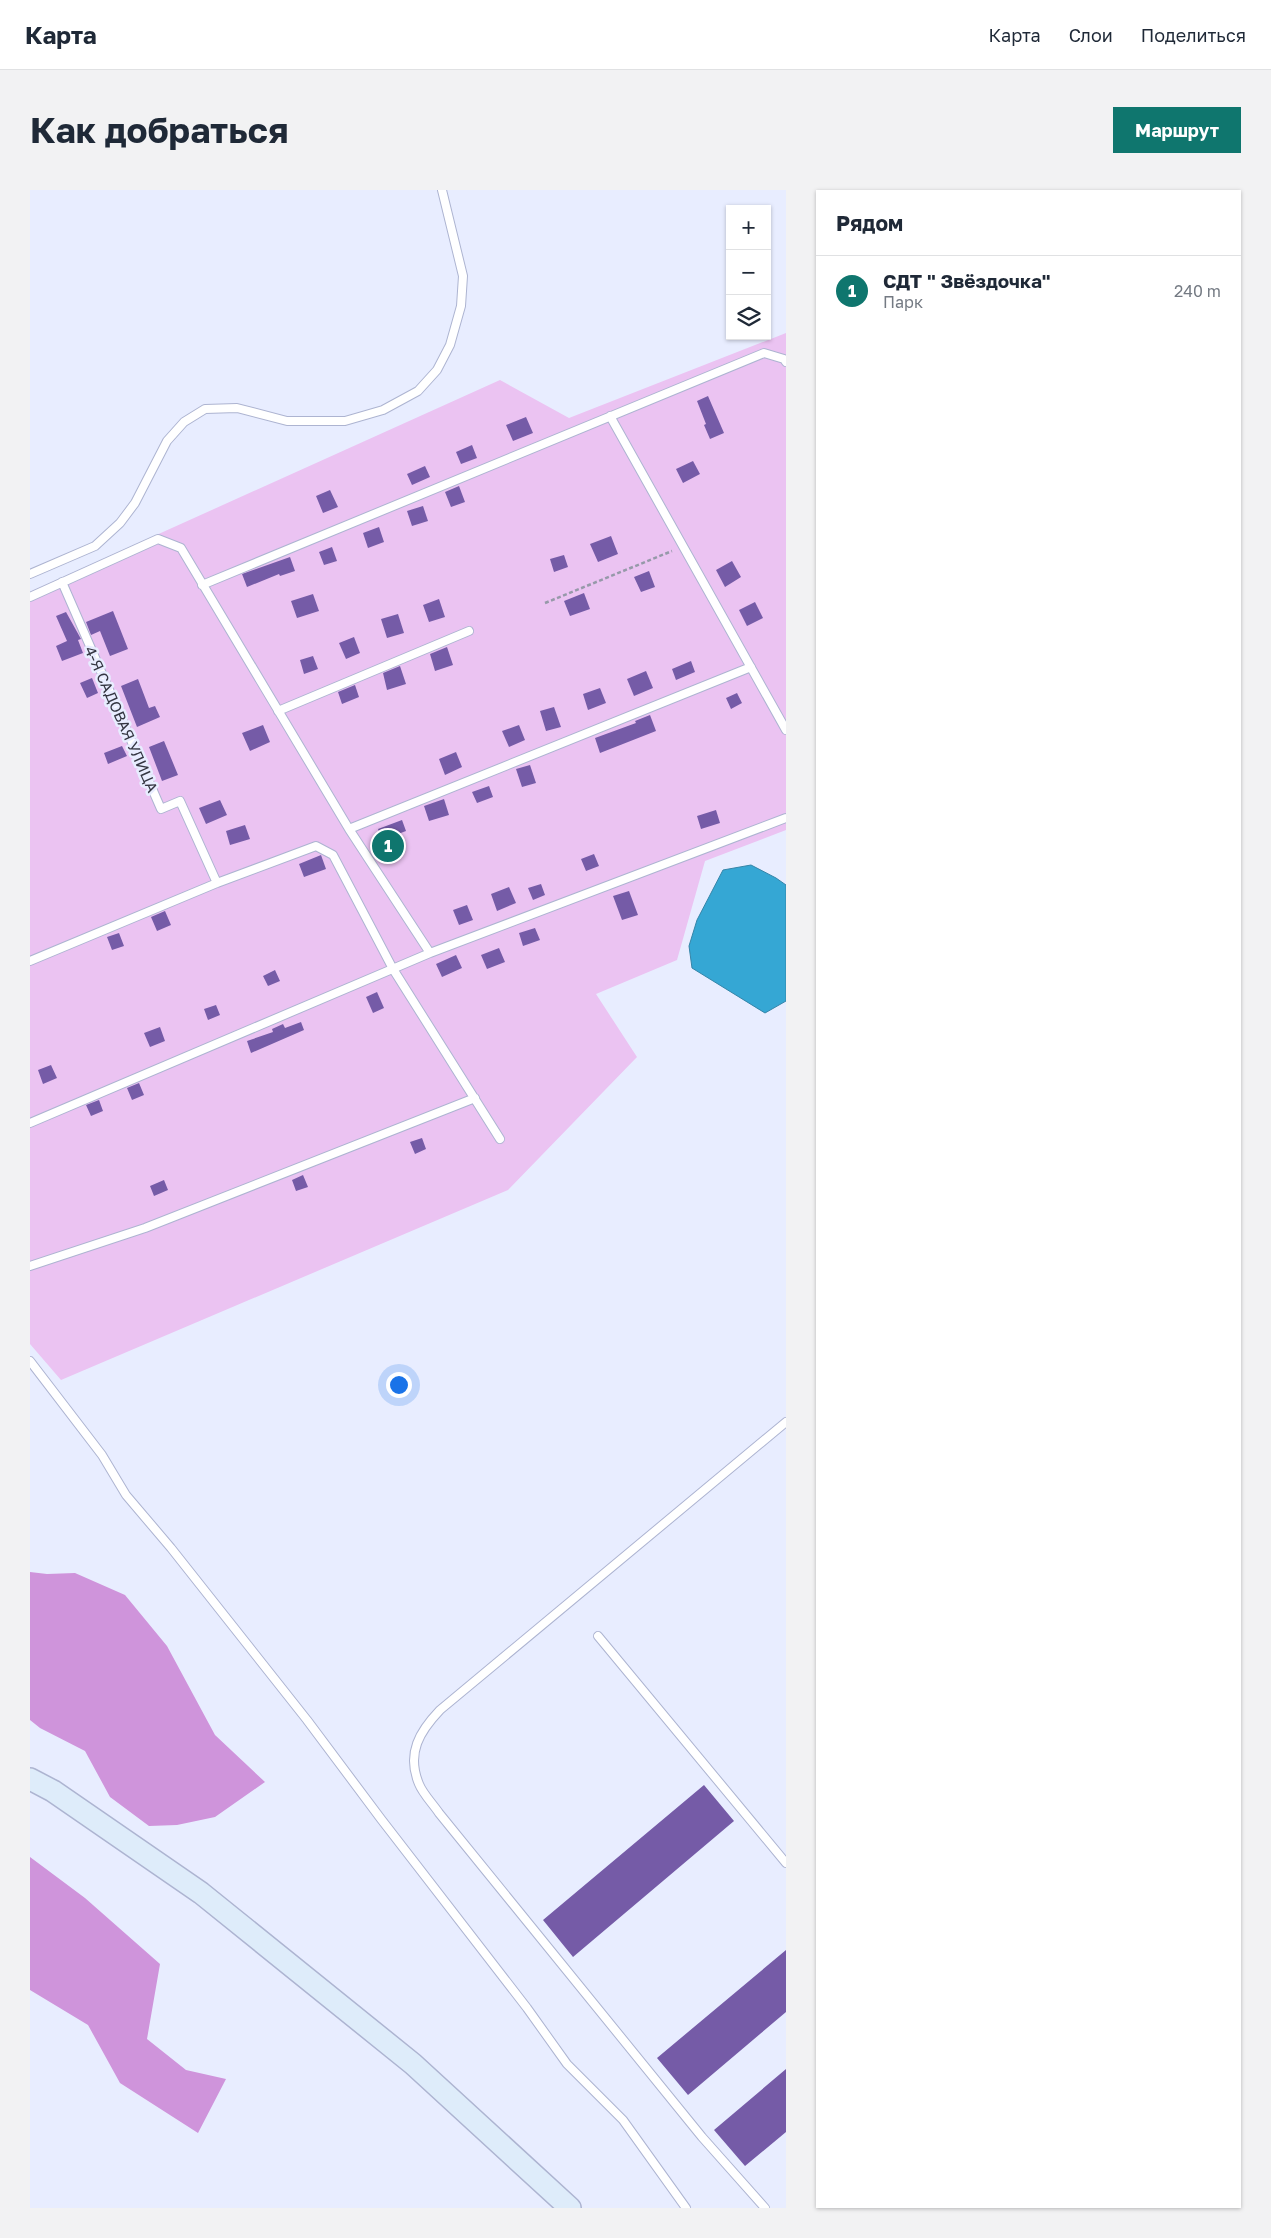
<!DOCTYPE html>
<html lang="ru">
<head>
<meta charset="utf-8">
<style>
  body { margin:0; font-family:"Golos Text",sans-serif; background:#f2f2f3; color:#1f2937 }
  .controls { position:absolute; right:15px; top:15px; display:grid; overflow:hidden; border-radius:0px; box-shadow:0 1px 4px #0004 }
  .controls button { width:45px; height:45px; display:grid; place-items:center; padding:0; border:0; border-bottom:1px solid #e0e1e3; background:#fff; color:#1f2937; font:25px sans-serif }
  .you { position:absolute; left:368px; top:1194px; width:18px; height:18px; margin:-12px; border:4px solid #fff; border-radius:50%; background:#1a73e8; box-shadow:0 0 0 8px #1a73e833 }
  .badge { display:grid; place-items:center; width:32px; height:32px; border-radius:50%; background:#0f766e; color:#fff; font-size:16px; font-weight:700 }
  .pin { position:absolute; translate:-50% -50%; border:2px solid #fff; box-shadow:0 1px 5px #0006 }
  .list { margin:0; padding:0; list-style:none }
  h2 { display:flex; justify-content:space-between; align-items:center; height:65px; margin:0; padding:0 20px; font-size:21px }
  h2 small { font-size:16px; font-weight:400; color:#747a83 }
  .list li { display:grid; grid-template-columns:32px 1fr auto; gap:15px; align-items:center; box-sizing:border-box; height:70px; padding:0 20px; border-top:1px solid #e0e1e3 }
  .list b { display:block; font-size:19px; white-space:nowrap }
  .list p { margin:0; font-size:16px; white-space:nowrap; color:#747a83 }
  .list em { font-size:16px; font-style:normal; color:#747a83 }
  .icon { flex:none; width:28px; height:28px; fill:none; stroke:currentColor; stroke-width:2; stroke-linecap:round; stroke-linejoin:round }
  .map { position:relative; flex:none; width:756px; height:2018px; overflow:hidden; border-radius:0px }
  header { display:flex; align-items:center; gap:30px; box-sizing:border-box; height:70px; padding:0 25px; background:#fff; border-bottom:1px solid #e0e1e3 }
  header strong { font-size:24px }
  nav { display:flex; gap:28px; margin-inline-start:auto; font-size:18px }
  .intro { display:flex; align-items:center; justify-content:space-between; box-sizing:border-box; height:120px; padding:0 30px }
  h1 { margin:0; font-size:35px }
  .button { padding:12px 22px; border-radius:0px; background:#0f766e; color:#fff; font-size:18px; font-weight:700 }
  main { display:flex; gap:30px; padding:0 30px }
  aside { flex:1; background:#fff; border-radius:0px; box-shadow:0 1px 4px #0004 }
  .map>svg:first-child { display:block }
  .green { fill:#ebc3f2 }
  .forest { fill:#cf94db }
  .water { fill:#35a7d4; stroke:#3585a8 }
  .building { fill:#755ba7 }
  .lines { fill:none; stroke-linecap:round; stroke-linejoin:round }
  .lane-casing { stroke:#adb4d1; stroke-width:10 }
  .secondary-casing { stroke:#adb4d1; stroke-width:24 }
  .path { stroke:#9699a9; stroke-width:2.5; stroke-dasharray:4 2.5; stroke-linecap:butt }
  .lane { stroke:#fff; stroke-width:8 }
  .secondary { stroke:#deecfa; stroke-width:21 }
  .labels { text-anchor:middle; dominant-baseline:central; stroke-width:5; stroke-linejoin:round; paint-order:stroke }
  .street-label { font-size:15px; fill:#343642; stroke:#e8edff }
</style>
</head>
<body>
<header>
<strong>Карта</strong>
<nav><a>Карта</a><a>Слои</a><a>Поделиться</a></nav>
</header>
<div class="intro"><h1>Как добраться</h1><a class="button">Маршрут</a></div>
<main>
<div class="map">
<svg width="756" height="2018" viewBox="0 0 756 2018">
  <rect width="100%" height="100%" fill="#e8edff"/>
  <path class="green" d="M 756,143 L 756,640 L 675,671 L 647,770 L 566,804 L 607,867 L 478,1000 L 31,1190 L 0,1154 L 0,402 L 470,190 L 539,228 Z"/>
  <path class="forest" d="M 0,1382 L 17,1384 L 45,1383 L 95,1405 L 137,1456 L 185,1545 L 235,1592 L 185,1627 L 147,1635 L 119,1636 L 80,1607 L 55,1561 L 10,1538 L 0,1530 Z
    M 0,1667 L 55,1708 L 130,1774 L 117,1849 L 156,1880 L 196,1889 L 168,1943 L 90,1893 L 58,1835 L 0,1800 Z"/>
  <path class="water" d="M 721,675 L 746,688 L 756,695 L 756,811 L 735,823 L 662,778 L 659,756 L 667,730 L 693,680 Z"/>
  <path class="building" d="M 678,206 L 694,243 L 680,249 L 674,235 L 676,234 L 667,211 Z
    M 496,227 L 503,243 L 483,251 L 476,235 Z
    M 442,255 L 447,268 L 431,274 L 426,262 Z
    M 663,271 L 670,284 L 653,293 L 646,279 Z
    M 395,276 L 400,287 L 382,295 L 377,284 Z
    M 429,296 L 435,312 L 421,317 L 415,302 Z
    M 300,300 L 308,317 L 293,323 L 286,306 Z
    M 393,316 L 398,331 L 382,336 L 377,321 Z
    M 349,337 L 354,352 L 338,358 L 333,343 Z
    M 581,346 L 588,364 L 568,372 L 560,354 Z
    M 302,357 L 307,371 L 294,375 L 289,362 Z
    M 534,365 L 538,377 L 524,382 L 520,369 Z
    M 260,367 L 265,381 L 250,386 L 249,384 L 217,397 L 212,384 Z
    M 702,371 L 711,387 L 695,397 L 686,380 Z
    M 619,381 L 625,397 L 611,402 L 604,387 Z
    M 554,403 L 560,419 L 540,426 L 534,411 Z
    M 283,404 L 289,421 L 267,428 L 261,411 Z
    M 409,409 L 415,427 L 399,432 L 393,415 Z
    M 725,412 L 733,428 L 717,436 L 709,420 Z
    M 83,421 L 98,459 L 80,466 L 70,441 L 61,445 L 56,432 Z
    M 36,422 L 51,449 L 48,450 L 53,463 L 32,471 L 26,456 L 37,451 L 26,426 Z
    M 368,424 L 374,443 L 357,448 L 351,429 Z
    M 324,447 L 330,463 L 316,469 L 309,453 Z
    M 417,457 L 423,475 L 405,481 L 400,464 Z
    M 283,466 L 288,479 L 274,484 L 270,470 Z
    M 661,471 L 665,482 L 646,490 L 642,479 Z
    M 370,476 L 376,494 L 357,500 L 353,483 Z
    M 616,481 L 623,498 L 604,506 L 597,489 Z
    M 62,488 L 68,503 L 57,508 L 50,493 Z
    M 108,489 L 119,518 L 125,516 L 130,527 L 107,537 L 91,496 Z
    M 325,495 L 329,507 L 312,514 L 308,502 Z
    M 570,498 L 576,513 L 558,520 L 553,504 Z
    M 707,503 L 712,513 L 701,519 L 696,508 Z
    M 524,517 L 531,537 L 516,541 L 510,521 Z
    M 620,525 L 626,541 L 570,563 L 565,548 L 606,533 L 605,531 Z
    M 233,535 L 240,552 L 220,561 L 212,543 Z
    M 489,535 L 495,550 L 479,557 L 472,541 Z
    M 134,551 L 148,585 L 132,591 L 119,557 Z
    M 92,556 L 97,566 L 78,574 L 74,563 Z
    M 426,562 L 432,577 L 415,585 L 409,569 Z
    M 500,575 L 506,593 L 492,597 L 486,579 Z
    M 459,596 L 463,607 L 447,613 L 442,602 Z
    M 414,609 L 419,625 L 399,631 L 394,616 Z
    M 190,610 L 197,625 L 176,634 L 169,618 Z
    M 686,620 L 690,633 L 671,639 L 667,626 Z
    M 372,630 L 376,641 L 352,650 L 348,639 Z
    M 215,635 L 220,649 L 200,655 L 196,641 Z
    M 564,664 L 569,676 L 556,681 L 551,669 Z
    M 291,665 L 296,679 L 274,687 L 269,674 Z
    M 511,694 L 515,705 L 503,710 L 498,698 Z
    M 479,697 L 486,713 L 467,721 L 461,704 Z
    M 599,701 L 608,725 L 592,730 L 583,706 Z
    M 437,715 L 443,730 L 429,735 L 423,720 Z
    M 135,721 L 141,735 L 127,741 L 121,727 Z
    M 505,738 L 510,750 L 493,756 L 489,743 Z
    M 89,743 L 94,756 L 82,760 L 77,747 Z
    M 469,758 L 475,772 L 457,779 L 451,765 Z
    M 426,765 L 432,778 L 412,787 L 406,774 Z
    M 245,780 L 250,791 L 238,796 L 233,786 Z
    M 347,802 L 354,818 L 343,823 L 336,807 Z
    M 186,815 L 190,825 L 178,830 L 174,819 Z
    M 271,832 L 274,840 L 221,863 L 217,851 L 243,842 L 242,839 L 253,834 L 255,838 Z
    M 130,837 L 135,851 L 120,857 L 114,843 Z
    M 21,875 L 27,888 L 13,894 L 8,880 Z
    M 109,893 L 114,905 L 102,910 L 97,898 Z
    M 69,910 L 73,921 L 61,926 L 56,915 Z
    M 392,948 L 396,959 L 385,964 L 380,952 Z
    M 273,985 L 278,997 L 266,1001 L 262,990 Z
    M 134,990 L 138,1000 L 124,1006 L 120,996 Z
    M 674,1595 L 704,1631 L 543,1767 L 513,1730 Z
    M 756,1760 L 756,1822 L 658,1905 L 627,1868 Z
    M 756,1879 L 756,1942 L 715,1976 L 684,1940 Z"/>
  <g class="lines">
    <g class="lane-casing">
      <path id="lane" d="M 580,226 L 756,540
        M 0,384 L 65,356 L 90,333 L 105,313 L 137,251 L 154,232 L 175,219 L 207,218 L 257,231 L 315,231 L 353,220 L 388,201 L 407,180 L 420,155 L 431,116 L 433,86 L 412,0
        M 32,392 L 131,619 L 150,611 L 187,693
        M 172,395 L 734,163 L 754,169 L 756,172
        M 0,407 L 128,349 L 151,358 L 319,639 L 400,763
        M 248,521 L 439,441
        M 319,639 L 721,477
        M 0,771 L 187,693 L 286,656 L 303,665 L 363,779 L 470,949
        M 0,933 L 400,763 L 756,628
        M 0,1076 L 115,1038 L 445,908
        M 0,1171 L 72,1265 L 96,1305 L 141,1358 L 277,1530 L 351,1629 L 497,1818 L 537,1874 L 593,1930 L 656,2018
        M 568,1446 L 756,1673
        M 735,2018 L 672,1947 L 409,1623 C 403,1614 393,1604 389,1594 C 376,1563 390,1541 410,1520 L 756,1232"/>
    </g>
    <g class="secondary-casing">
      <path id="secondary" d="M 0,1589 L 23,1601 L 171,1703 L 383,1874 L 540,2018"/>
    </g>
    <path class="path" d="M 515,413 L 642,361"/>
    <use href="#lane" class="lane"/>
    <use href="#secondary" class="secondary"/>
  </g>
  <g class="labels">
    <g class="street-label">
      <text transform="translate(92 529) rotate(66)">4-Я САДОВАЯ УЛИЦА</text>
    </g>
  </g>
</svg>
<div class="controls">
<button>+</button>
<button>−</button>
<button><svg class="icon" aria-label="layers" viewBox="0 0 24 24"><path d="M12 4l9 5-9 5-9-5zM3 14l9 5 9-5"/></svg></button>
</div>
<div class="you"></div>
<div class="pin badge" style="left:358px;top:656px">1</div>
</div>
<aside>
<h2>Рядом<small></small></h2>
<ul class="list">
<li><span class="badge">1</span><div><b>СДТ &quot; Звёздочка&quot;</b><p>Парк</p></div><em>240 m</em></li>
</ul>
</aside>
</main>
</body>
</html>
